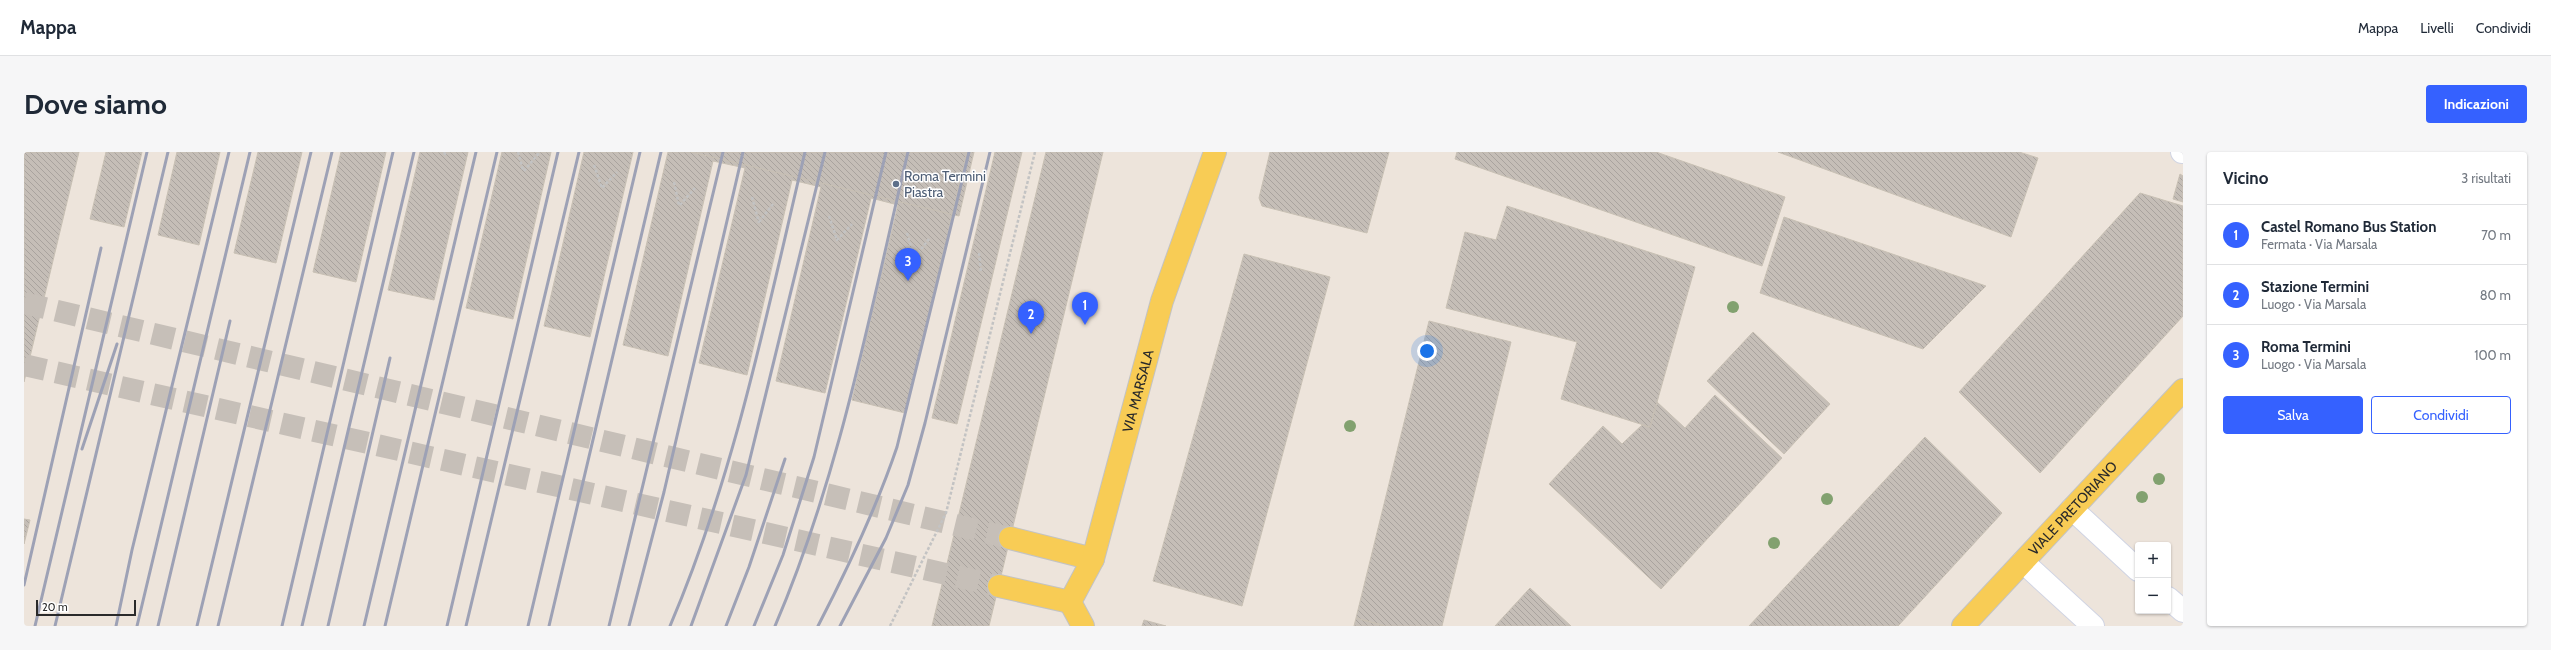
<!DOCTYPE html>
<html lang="it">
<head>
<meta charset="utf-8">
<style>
  body { margin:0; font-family:Cabin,sans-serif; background:#f6f6f7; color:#1f2937 }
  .controls { position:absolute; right:12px; bottom:12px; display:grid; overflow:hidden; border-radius:4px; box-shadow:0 1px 3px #0004 }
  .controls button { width:36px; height:36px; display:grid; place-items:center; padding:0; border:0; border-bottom:1px solid #e0e1e3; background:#fff; color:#1f2937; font:20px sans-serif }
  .scale { position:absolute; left:12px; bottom:10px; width:100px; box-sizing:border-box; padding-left:4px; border:2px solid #2a2a2a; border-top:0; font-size:11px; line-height:14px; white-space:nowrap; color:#2a2a2a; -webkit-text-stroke:3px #fff; paint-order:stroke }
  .you { position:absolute; left:1403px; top:199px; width:14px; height:14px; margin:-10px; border:3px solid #fff; border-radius:50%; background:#1a73e8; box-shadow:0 0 0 6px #1a73e833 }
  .badge { display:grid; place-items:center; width:26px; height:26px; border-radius:50%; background:#3561ff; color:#fff; font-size:13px; font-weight:700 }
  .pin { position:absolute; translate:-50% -33px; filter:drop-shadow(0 1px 2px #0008) }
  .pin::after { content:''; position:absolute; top:21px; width:14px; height:12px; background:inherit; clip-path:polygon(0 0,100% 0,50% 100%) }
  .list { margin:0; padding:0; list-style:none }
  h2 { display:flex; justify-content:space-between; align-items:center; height:52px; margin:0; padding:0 16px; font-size:17px }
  h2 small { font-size:13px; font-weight:400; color:#747a83 }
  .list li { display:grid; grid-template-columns:26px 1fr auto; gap:12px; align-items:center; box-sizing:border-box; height:60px; padding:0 16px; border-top:1px solid #e0e1e3 }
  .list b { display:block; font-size:15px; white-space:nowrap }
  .list p { margin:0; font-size:13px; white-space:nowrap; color:#747a83 }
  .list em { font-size:13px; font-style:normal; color:#747a83 }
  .actions { display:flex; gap:8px; padding:12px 16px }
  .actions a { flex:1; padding:9px 0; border:1px solid #3561ff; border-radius:4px; text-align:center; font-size:14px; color:#3561ff }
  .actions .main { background:#3561ff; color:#fff }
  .map { position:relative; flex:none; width:2159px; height:474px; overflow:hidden; border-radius:4px }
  header { display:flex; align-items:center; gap:24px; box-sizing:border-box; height:56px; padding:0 20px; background:#fff; border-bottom:1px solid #e0e1e3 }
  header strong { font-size:19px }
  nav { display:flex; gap:22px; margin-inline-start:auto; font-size:14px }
  .intro { display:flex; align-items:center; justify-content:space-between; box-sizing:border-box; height:96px; padding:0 24px }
  h1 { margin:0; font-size:28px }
  .button { padding:10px 18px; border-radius:4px; background:#3561ff; color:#fff; font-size:14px; font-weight:700 }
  main { display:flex; gap:24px; padding:0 24px }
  aside { flex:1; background:#fff; border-radius:4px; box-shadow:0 1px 3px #0004 }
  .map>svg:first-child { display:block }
  .building { fill:url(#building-back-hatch); stroke:#c8c0b4 }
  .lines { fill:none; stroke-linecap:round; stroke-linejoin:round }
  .major-tunnel { stroke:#c6bfb8; stroke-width:22; stroke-dasharray:22 11; stroke-linecap:butt }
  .minor-casing { stroke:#d0d4e3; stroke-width:24 }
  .major-casing { stroke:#c3c3c3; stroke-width:24 }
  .path { stroke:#c3c3c3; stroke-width:2.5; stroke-dasharray:3 2; stroke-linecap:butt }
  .minor { stroke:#fff; stroke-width:22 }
  .major { stroke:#f8cc55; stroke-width:22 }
  .rail { stroke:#9da1b5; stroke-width:3 }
  .tree { fill:#82a16f }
  .service-dot { fill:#5c6f8a; stroke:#fff; stroke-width:1.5 }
  .labels { text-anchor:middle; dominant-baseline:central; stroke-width:3; stroke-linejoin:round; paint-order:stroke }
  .service-label { font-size:14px; fill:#4e5e75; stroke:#fff; text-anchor:start }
  .street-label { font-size:14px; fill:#2a2a2a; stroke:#fff }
</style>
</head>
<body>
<header>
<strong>Mappa</strong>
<nav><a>Mappa</a><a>Livelli</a><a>Condividi</a></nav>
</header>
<div class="intro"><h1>Dove siamo</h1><a class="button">Indicazioni</a></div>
<main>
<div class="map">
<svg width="2159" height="474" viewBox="0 0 2159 474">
  <defs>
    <pattern id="building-back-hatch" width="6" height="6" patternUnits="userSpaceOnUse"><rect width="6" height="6" fill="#c5beb7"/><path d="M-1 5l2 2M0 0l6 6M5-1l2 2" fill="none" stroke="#a9a39e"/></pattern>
  </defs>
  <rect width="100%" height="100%" fill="#ede4db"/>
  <path class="building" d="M 0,0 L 55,0 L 0,230 Z
    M 82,0 L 118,0 L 100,75 L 66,67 Z
    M 153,0 L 196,0 L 175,93 L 134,83 Z
    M 234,0 L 278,0 L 252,111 L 210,101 Z
    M 317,0 L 362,0 L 332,130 L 289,120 Z
    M 396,0 L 444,0 L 410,148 L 364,138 Z
    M 478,0 L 527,0 L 489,167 L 442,156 Z
    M 560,0 L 609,0 L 566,185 L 520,174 Z
    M 644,0 L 943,0 L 881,261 L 828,248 L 874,53 L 847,46 L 801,241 L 752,229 L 797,35 L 768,28 L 723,223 L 675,211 L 721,16 L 689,9 L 644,204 L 599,193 Z
    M 667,0 L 950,0 L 935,64 Z
    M 971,0 L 998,0 L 933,272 L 908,266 Z
    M 1022,0 L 1079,0 L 965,474 L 908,474 Z
    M 1246,0 L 1365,0 L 1343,81 L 1238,54 L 1235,46 Z
    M 1433,0 L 1632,0 L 1761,45 L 1738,114 L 1431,7 Z
    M 1754,0 L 1995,0 L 2014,6 L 1987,85 Z
    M 2156,22 L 2159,24 L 2159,50 L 2149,47 Z
    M 2116,41 L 2159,54 L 2159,164 L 2016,321 L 1935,240 Z
    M 1483,54 L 1671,115 L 1626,275 L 1537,247 L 1553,190 L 1422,156 L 1441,80 L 1472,88 Z
    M 1760,65 L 1962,134 L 1899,197 L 1736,141 Z
    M 1220,102 L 1306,125 L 1218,454 L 1129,429 Z
    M 1405,169 L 1487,190 L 1418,474 L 1361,474 L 1332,466 Z
    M 1729,180 L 1806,252 L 1760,302 L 1683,229 Z
    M 1691,243 L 1758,306 L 1637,437 L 1525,332 L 1579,274 L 1598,292 L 1618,273 L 1626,275 L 1633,250 L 1661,276 Z
    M 1901,285 L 1978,361 L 1874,474 L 1725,474 Z
    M 0,367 L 6,368 L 0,392 Z
    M 1506,436 L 1547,474 L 1471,474 Z
    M 1332,466 L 1361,474 L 1330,474 Z
    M 1120,468 L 1142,474 L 1118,474 Z"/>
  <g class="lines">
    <path class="major-tunnel" d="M 0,151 L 986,386
      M 0,213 L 975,434"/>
    <g class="minor-casing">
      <path id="minor" d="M 2158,0 L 2159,0
        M 2048,357 L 2114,418
        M 1999,410 L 2069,474
        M 2144,446 L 2159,459"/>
    </g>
    <g class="major-casing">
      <g id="major">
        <path d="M 986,386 L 1069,407"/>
        <path d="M 975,434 L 1046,450"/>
        <path id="s1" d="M 1059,474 L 1046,450 L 1069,407 L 1138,149 L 1191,0"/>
        <path id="s2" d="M 1939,474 L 2159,238"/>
      </g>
    </g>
    <path class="path" d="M 420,0 L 421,2 L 423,0
      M 494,0 L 499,18
      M 570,13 L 578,36 L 593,20
      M 500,19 L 515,1
      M 650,30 L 655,53
      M 728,45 L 735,71
      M 656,53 L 671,36
      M 805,64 L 813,88 L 828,72
      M 735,70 L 749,52
      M 883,81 L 890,105
      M 955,101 L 957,120
      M 891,105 L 905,87
      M 866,474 L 922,361 L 1011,0"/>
    <use href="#minor" class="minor"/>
    <use href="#major" class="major"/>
    <path class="rail" d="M 58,297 L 93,192
      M 0,433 L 77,96
      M 11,474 L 123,0
      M 31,474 L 144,0
      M 92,474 L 108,398 L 205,0
      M 113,474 L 226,0
      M 134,474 L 206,169
      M 173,474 L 287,0
      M 194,474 L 308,0
      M 258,474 L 369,0
      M 278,474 L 390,0
      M 304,474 L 366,206
      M 340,474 L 452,0
      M 361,474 L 473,0
      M 423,474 L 534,0
      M 442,474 L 555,0
      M 504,474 L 616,0
      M 525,474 L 637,0
      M 585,474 L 699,0
      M 605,474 L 640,340 L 719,0
      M 646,474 C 711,322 743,160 781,0
      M 667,474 L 722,323 L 801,0
      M 702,474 L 725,415 L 761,307
      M 730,474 L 759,403 L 790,305 L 862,0
      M 751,474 C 816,323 846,160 884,0
      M 794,474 C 824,416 852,357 873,295 L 945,0
      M 816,474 L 862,386 L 884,333 L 901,271 L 966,0"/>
  </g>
  <g class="tree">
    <circle cx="1709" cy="155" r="6"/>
    <circle cx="1326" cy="274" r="6"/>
    <circle cx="2135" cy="327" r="6"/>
    <circle cx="2118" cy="345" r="6"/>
    <circle cx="1803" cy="347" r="6"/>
    <circle cx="1750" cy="391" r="6"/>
  </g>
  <circle class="service-dot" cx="872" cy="32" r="4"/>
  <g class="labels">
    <g class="service-label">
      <text x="880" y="24">Roma Termini<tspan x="880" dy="16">Piastra</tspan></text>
    </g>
    <g class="street-label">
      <text stroke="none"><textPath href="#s1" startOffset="250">VIA MARSALA</textPath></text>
      <text stroke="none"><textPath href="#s2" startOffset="161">VIALE PRETORIANO</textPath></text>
    </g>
  </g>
</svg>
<div class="controls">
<button>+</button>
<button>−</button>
</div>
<div class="scale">20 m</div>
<div class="you"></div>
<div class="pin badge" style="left:1061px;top:173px">1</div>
<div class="pin badge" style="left:1007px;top:182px">2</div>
<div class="pin badge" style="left:884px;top:129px">3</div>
</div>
<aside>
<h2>Vicino<small>3 risultati</small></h2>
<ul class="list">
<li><span class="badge">1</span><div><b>Castel Romano Bus Station</b><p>Fermata · Via Marsala</p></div><em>70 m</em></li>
<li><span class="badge">2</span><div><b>Stazione Termini</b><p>Luogo · Via Marsala</p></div><em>80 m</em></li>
<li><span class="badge">3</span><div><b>Roma Termini</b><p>Luogo · Via Marsala</p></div><em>100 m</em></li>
</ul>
<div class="actions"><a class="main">Salva</a><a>Condividi</a></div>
</aside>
</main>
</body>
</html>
